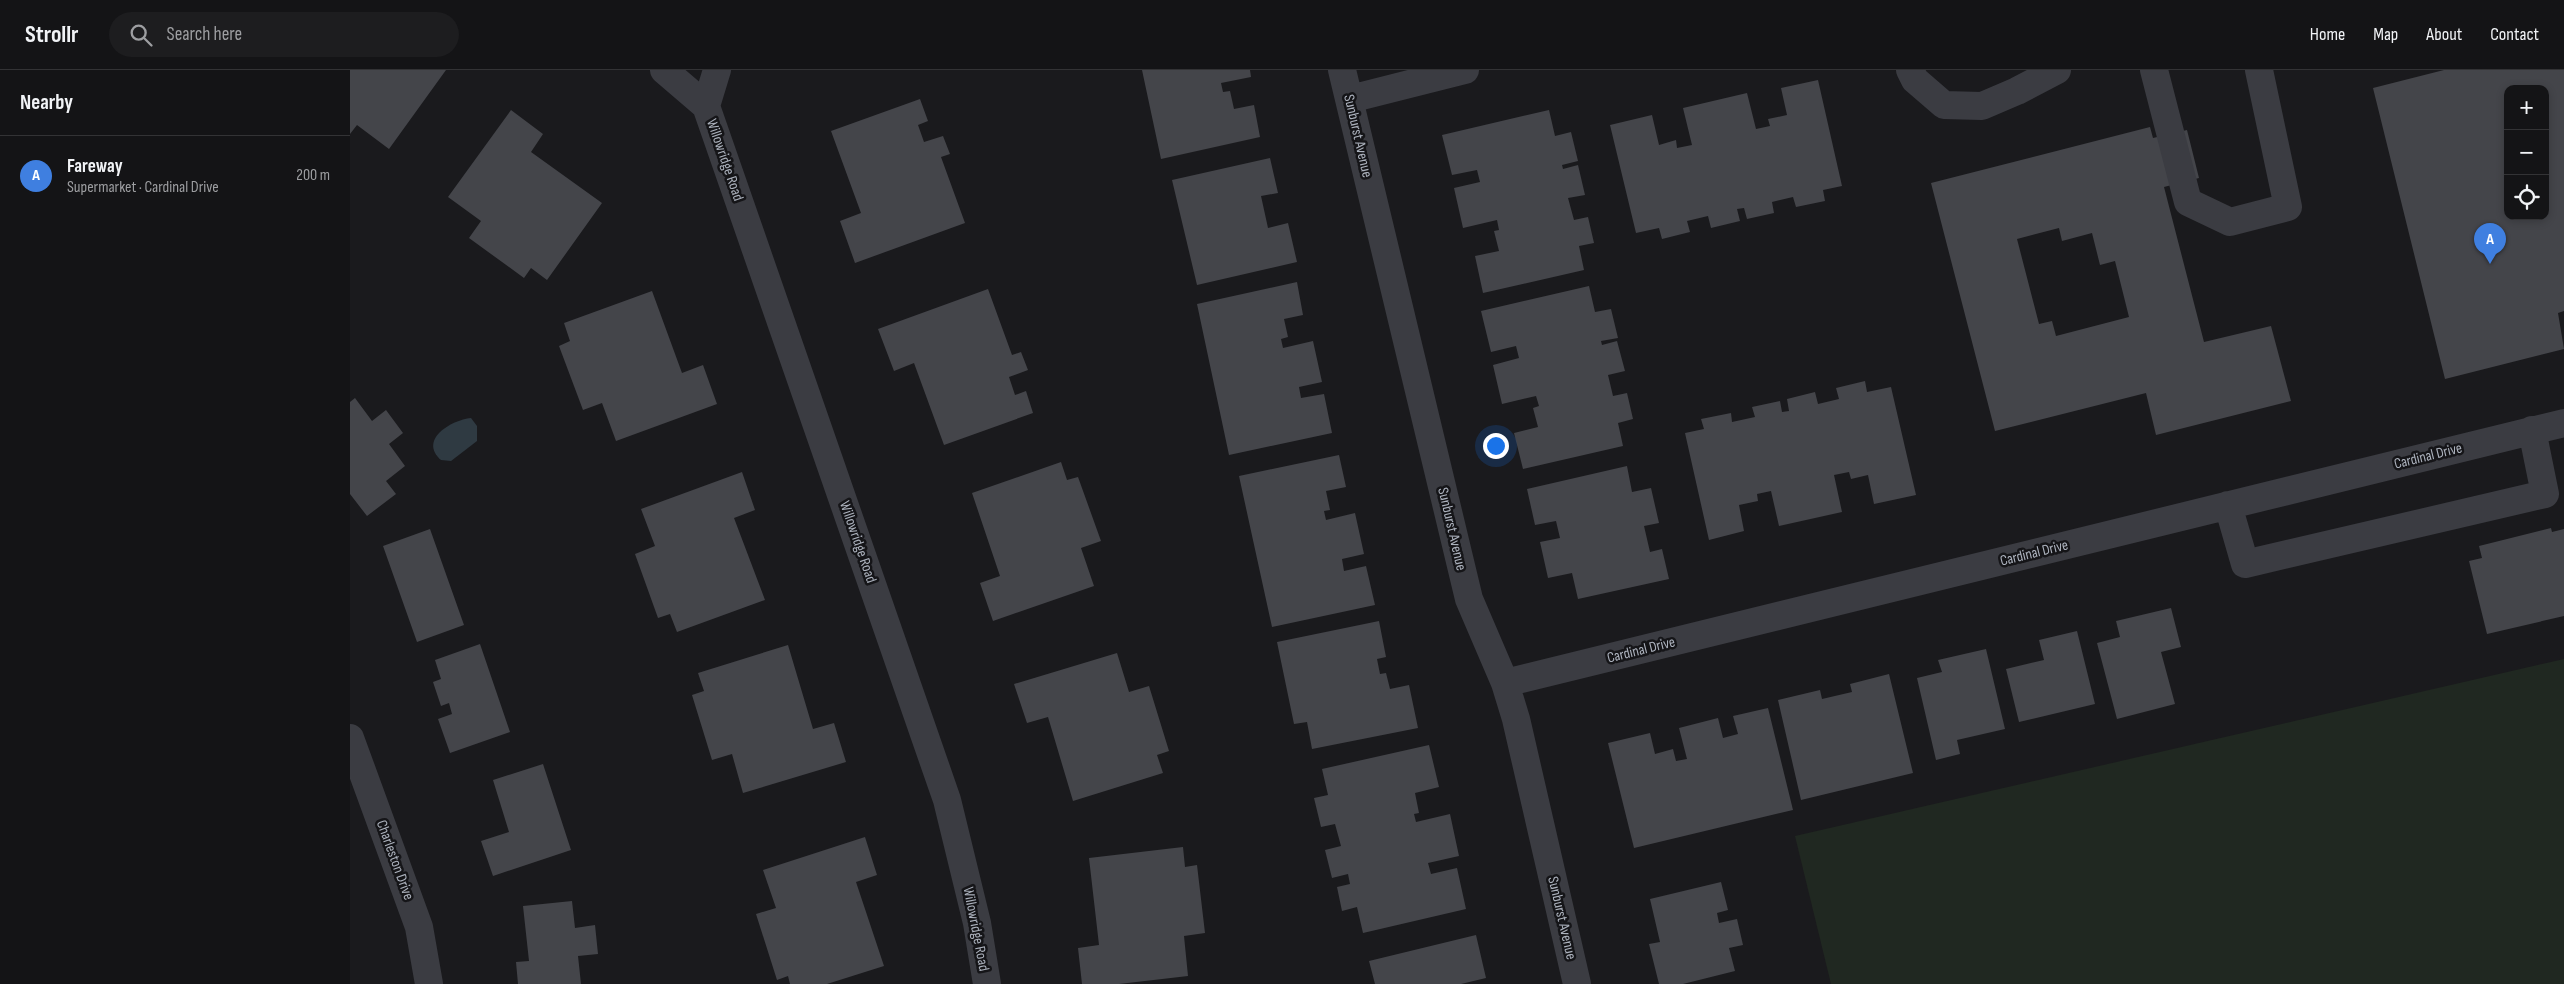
<!DOCTYPE html>
<html lang="en">
<head>
<meta charset="utf-8">
<style>
  body { margin:0; font-family:"Sofia Sans Condensed",sans-serif; background:#1d1d1f; color:#f1f3f6 }
  .controls { position:absolute; right:15px; top:15px; display:grid; overflow:hidden; border-radius:10px; box-shadow:0 2px 8px #0003 }
  .controls button { width:45px; height:45px; display:grid; place-items:center; padding:0; border:0; border-bottom:1px solid #333335; background:#141416; color:#f1f3f6; font:25px sans-serif }
  .you { position:absolute; left:1145px; top:375px; width:18px; height:18px; margin:-12px; border:4px solid #fff; border-radius:50%; background:#1a73e8; box-shadow:0 0 0 8px #1a73e833 }
  .badge { display:grid; place-items:center; width:32px; height:32px; border-radius:50%; background:#0b8043; color:#fff; font-size:16px; font-weight:700 }
  .pin { position:absolute; translate:-50% -41px; filter:drop-shadow(0 1px 2px #0008) }
  .pin::after { content:''; position:absolute; top:26px; width:18px; height:15px; background:inherit; clip-path:polygon(0 0,100% 0,50% 100%) }
  .list { margin:0; padding:0; list-style:none }
  h2 { display:flex; justify-content:space-between; align-items:center; height:65px; margin:0; padding:0 20px; font-size:21px }
  h2 small { font-size:16px; font-weight:400; color:#9d9ea1 }
  .list li { display:grid; grid-template-columns:32px 1fr auto; gap:15px; align-items:center; box-sizing:border-box; height:80px; padding:0 20px; border-top:1px solid #333335 }
  .list b { display:block; font-size:19px; white-space:nowrap }
  .list p { margin:0; font-size:16px; white-space:nowrap; color:#9d9ea1 }
  .list em { font-size:16px; font-style:normal; color:#9d9ea1 }
  .icon { flex:none; width:28px; height:28px; fill:none; stroke:currentColor; stroke-width:2; stroke-linecap:round; stroke-linejoin:round }
  .map { position:relative; flex:none; width:2214px; height:914px; overflow:hidden }
  header { display:flex; align-items:center; gap:30px; box-sizing:border-box; height:70px; padding:0 25px; background:#141416; border-bottom:1px solid #333335 }
  header strong { font-size:24px }
  nav { display:flex; gap:28px; margin-inline-start:auto; font-size:18px }
  .search { width:350px; height:45px; background:#1d1d1f; display:flex; align-items:center; gap:12px; box-sizing:border-box; padding:0 18px; border-radius:28px; color:#9d9ea1; font-size:19px }
  main { display:flex }
  aside { flex:1; background:#141416 }
  .map>svg:first-child { display:block }
  .green { fill:#202821 }
  .water { fill:#2f3a42 }
  .building { fill:#44454a; fill-rule:evenodd }
  .lines { fill:none; stroke-linecap:round; stroke-linejoin:round }
  .minor { stroke:#3b3c42; stroke-width:28 }
  .labels { text-anchor:middle; dominant-baseline:central; stroke-width:5; stroke-linejoin:round; paint-order:stroke }
  .street-label { font-size:15px; fill:#acb2bd; stroke:#151518 }
</style>
</head>
<body>
<header>
<strong>Strollr</strong>
<div class="search"><svg class="icon" aria-label="search" viewBox="0 0 24 24"><circle cx="10" cy="10" r="6"/><path d="M15 15l6 6"/></svg>Search here</div>
<nav><a>Home</a><a>Map</a><a>About</a><a>Contact</a></nav>
</header>
<main>
<aside>
<h2>Nearby<small></small></h2>
<ul class="list">
<li><span class="badge" style="background:#3f7fe0">A</span><div><b>Fareway</b><p>Supermarket · Cardinal Drive</p></div><em>200 m</em></li>
</ul>
</aside>
<div class="map">
<svg width="2214" height="914" viewBox="0 0 2214 914">
  <rect width="100%" height="100%" fill="#1a1a1d"/>
  <path class="green" d="M 2214,589 L 2214,914 L 1481,914 L 1445,766 Z"/>
  <path class="water" d="M 121,348 L 127,356 L 127,371 L 101,391 L 91,390 C 68,370 101,350 121,348 Z"/>
  <path class="building" d="M 0,0 L 96,0 L 39,79 L 7,55 L 0,64 Z
    M 792,0 L 900,0 L 901,7 L 871,13 L 873,22 L 880,21 L 884,39 L 904,35 L 910,67 L 811,89 Z
    M 2094,0 L 2214,0 L 2214,241 L 2208,243 L 2214,279 L 2095,309 L 2023,18 ZM 2158,19 L 2195,19 L 2195,146 L 2158,146 Z
    M 1468,10 L 1492,116 L 1473,120 L 1475,131 L 1446,137 L 1443,127 L 1422,132 L 1424,143 L 1397,149 L 1394,138 L 1387,139 L 1390,151 L 1361,158 L 1358,146 L 1337,151 L 1340,162 L 1312,169 L 1309,158 L 1286,163 L 1260,55 L 1302,45 L 1309,75 L 1326,70 L 1327,78 L 1342,75 L 1333,38 L 1397,23 L 1406,59 L 1420,56 L 1418,49 L 1437,45 L 1431,18 Z
    M 570,29 L 578,51 L 568,55 L 574,72 L 593,66 L 600,84 L 591,87 L 615,153 L 505,193 L 490,151 L 511,143 L 481,61 Z
    M 161,40 L 193,64 L 181,82 L 252,133 L 197,210 L 181,198 L 174,208 L 119,168 L 131,151 L 98,127 Z
    M 1199,40 L 1205,66 L 1221,62 L 1228,91 L 1212,95 L 1213,99 L 1228,95 L 1235,125 L 1218,128 L 1224,150 L 1238,147 L 1244,173 L 1229,176 L 1234,200 L 1133,223 L 1125,186 L 1149,181 L 1144,161 L 1149,160 L 1147,150 L 1113,158 L 1104,118 L 1130,112 L 1127,100 L 1102,105 L 1092,65 Z
    M 1800,57 L 1803,68 L 1837,60 L 1849,108 L 1814,117 L 1854,272 L 1921,256 L 1941,331 L 1806,365 L 1796,323 L 1645,361 L 1581,113 ZM 1709,158 L 1712,171 L 1742,163 L 1750,195 L 1765,191 L 1779,247 L 1706,266 L 1702,251 L 1689,254 L 1667,169 Z
    M 920,88 L 928,123 L 911,126 L 918,158 L 938,153 L 947,192 L 847,215 L 822,110 Z
    M 947,212 L 953,245 L 934,249 L 938,267 L 931,269 L 933,278 L 963,271 L 972,312 L 949,317 L 951,328 L 974,324 L 982,363 L 879,385 L 847,234 Z
    M 1239,216 L 1245,242 L 1261,239 L 1268,268 L 1251,271 L 1252,275 L 1267,271 L 1275,301 L 1258,305 L 1263,326 L 1277,323 L 1283,349 L 1268,353 L 1273,376 L 1173,399 L 1164,363 L 1188,357 L 1183,338 L 1189,336 L 1186,326 L 1152,334 L 1143,295 L 1169,288 L 1166,276 L 1141,282 L 1131,241 Z
    M 638,219 L 662,285 L 671,282 L 678,300 L 659,307 L 665,325 L 676,321 L 683,343 L 594,375 L 564,293 L 544,301 L 528,259 Z
    M 302,221 L 332,303 L 353,295 L 367,334 L 266,371 L 252,333 L 233,340 L 209,276 L 220,271 L 214,253 Z
    M 1515,311 L 1517,322 L 1541,317 L 1566,425 L 1524,434 L 1518,405 L 1501,409 L 1499,402 L 1484,405 L 1492,442 L 1429,456 L 1421,421 L 1407,424 L 1408,431 L 1389,435 L 1394,461 L 1359,470 L 1335,363 L 1354,359 L 1351,349 L 1381,343 L 1382,352 L 1405,347 L 1402,337 L 1430,331 L 1432,342 L 1439,341 L 1437,329 L 1465,322 L 1468,334 L 1489,329 L 1486,318 Z
    M 5,328 L 22,351 L 36,340 L 53,363 L 39,374 L 55,396 L 36,411 L 46,424 L 17,446 L 0,424 L 0,332 Z
    M 989,385 L 996,417 L 976,421 L 980,440 L 974,441 L 976,450 L 1005,443 L 1014,484 L 992,489 L 994,501 L 1016,496 L 1025,535 L 922,557 L 889,406 Z
    M 711,392 L 717,410 L 728,407 L 751,471 L 731,478 L 744,516 L 643,551 L 630,513 L 650,506 L 622,423 Z
    M 1277,396 L 1282,422 L 1301,418 L 1309,453 L 1294,456 L 1300,482 L 1312,479 L 1319,509 L 1228,529 L 1222,503 L 1198,508 L 1190,472 L 1210,468 L 1206,451 L 1185,455 L 1177,419 Z
    M 392,402 L 405,440 L 384,448 L 415,530 L 327,562 L 320,544 L 308,548 L 285,484 L 305,476 L 291,439 Z
    M 2201,458 L 2202,462 L 2214,459 L 2214,546 L 2137,564 L 2119,491 L 2132,488 L 2129,476 Z
    M 80,459 L 114,555 L 67,572 L 33,476 Z
    M 1821,538 L 1831,577 L 1811,582 L 1825,634 L 1767,649 L 1747,573 L 1770,567 L 1766,551 Z
    M 1029,551 L 1036,587 L 1027,589 L 1030,604 L 1036,603 L 1040,619 L 1059,615 L 1068,658 L 962,679 L 957,652 L 944,654 L 927,572 Z
    M 1727,561 L 1745,634 L 1669,652 L 1656,599 L 1694,590 L 1689,570 Z
    M 130,574 L 160,662 L 100,683 L 88,649 L 102,644 L 99,633 L 91,636 L 83,612 L 91,609 L 85,590 Z
    M 438,575 L 463,659 L 484,653 L 496,692 L 393,723 L 382,684 L 362,690 L 342,625 L 354,621 L 348,603 Z
    M 1636,579 L 1655,659 L 1607,670 L 1610,684 L 1586,690 L 1567,608 L 1592,602 L 1588,590 Z
    M 767,583 L 779,622 L 799,616 L 819,681 L 807,685 L 813,703 L 723,731 L 698,647 L 677,653 L 664,614 Z
    M 1539,604 L 1563,703 L 1451,730 L 1428,630 L 1470,620 L 1472,629 L 1502,622 L 1500,614 Z
    M 1418,638 L 1443,740 L 1284,778 L 1258,673 L 1300,663 L 1305,684 L 1323,679 L 1326,691 L 1337,689 L 1329,658 L 1368,648 L 1373,668 L 1388,664 L 1383,646 Z
    M 1079,675 L 1089,717 L 1065,723 L 1069,743 L 1064,744 L 1066,752 L 1100,744 L 1109,786 L 1078,793 L 1081,804 L 1107,798 L 1116,839 L 1013,863 L 1007,837 L 992,841 L 987,817 L 1000,814 L 998,804 L 982,808 L 975,780 L 991,776 L 985,754 L 971,757 L 964,728 L 978,725 L 972,699 Z
    M 193,694 L 221,780 L 143,806 L 131,771 L 159,762 L 143,710 Z
    M 515,767 L 527,805 L 506,812 L 534,896 L 477,914 L 440,914 L 438,906 L 427,910 L 406,844 L 426,838 L 413,800 Z
    M 833,777 L 835,797 L 847,795 L 855,863 L 834,866 L 838,906 L 769,914 L 732,914 L 728,878 L 749,875 L 739,788 Z
    M 1371,812 L 1378,840 L 1367,843 L 1369,853 L 1387,849 L 1393,875 L 1379,878 L 1385,901 L 1333,914 L 1309,914 L 1299,874 L 1310,872 L 1300,829 Z
    M 222,831 L 225,858 L 245,855 L 248,884 L 228,886 L 231,914 L 168,914 L 166,892 L 179,891 L 173,836 Z
    M 1126,865 L 1136,908 L 1111,914 L 1025,914 L 1019,891 Z"/>
  <g class="lines">
    <path class="minor" d="M 314,0 L 356,36 L 597,730 L 627,853 L 637,914
      M 992,0 L 1119,529 L 1155,613 L 1166,649 L 1227,914
      M 1560,0 L 1565,10 L 1594,35 L 1632,36 L 1667,21 L 1707,0
      M 1804,0 L 1838,132 L 1880,152 L 1938,137 L 1909,0
      M 1000,29 L 1115,0
      M 356,36 L 367,0
      M 1878,435 L 1895,494 L 2195,424 L 2182,360
      M 1155,613 L 2214,353
      M 0,668 L 69,857 L 79,914"/>
  </g>
  <g class="labels">
    <g class="street-label">
      <text transform="translate(1008 66) rotate(77)">Sunburst Avenue</text>
      <text transform="translate(375 90) rotate(71)">Willowridge Road</text>
      <text transform="translate(2078 386) rotate(-14)">Cardinal Drive</text>
      <text transform="translate(1102 459) rotate(77)">Sunburst Avenue</text>
      <text transform="translate(508 472) rotate(71)">Willowridge Road</text>
      <text transform="translate(1684 483) rotate(-14)">Cardinal Drive</text>
      <text transform="translate(1291 580) rotate(-14)">Cardinal Drive</text>
      <text transform="translate(45 790) rotate(70)">Charleston Drive</text>
      <text transform="translate(1212 848) rotate(77)">Sunburst Avenue</text>
      <text transform="translate(626 859) rotate(79)">Willowridge Road</text>
    </g>
  </g>
</svg>
<div class="controls">
<button>+</button>
<button>−</button>
<button><svg class="icon" aria-label="locate" viewBox="0 0 24 24"><circle cx="12" cy="12" r="6"/><path d="M12 2v4M12 18v4M2 12h4M18 12h4"/></svg></button>
</div>
<div class="you"></div>
<div class="pin badge" style="left:2140px;top:194px;background:#3f7fe0">A</div>
</div>
</main>
</body>
</html>
